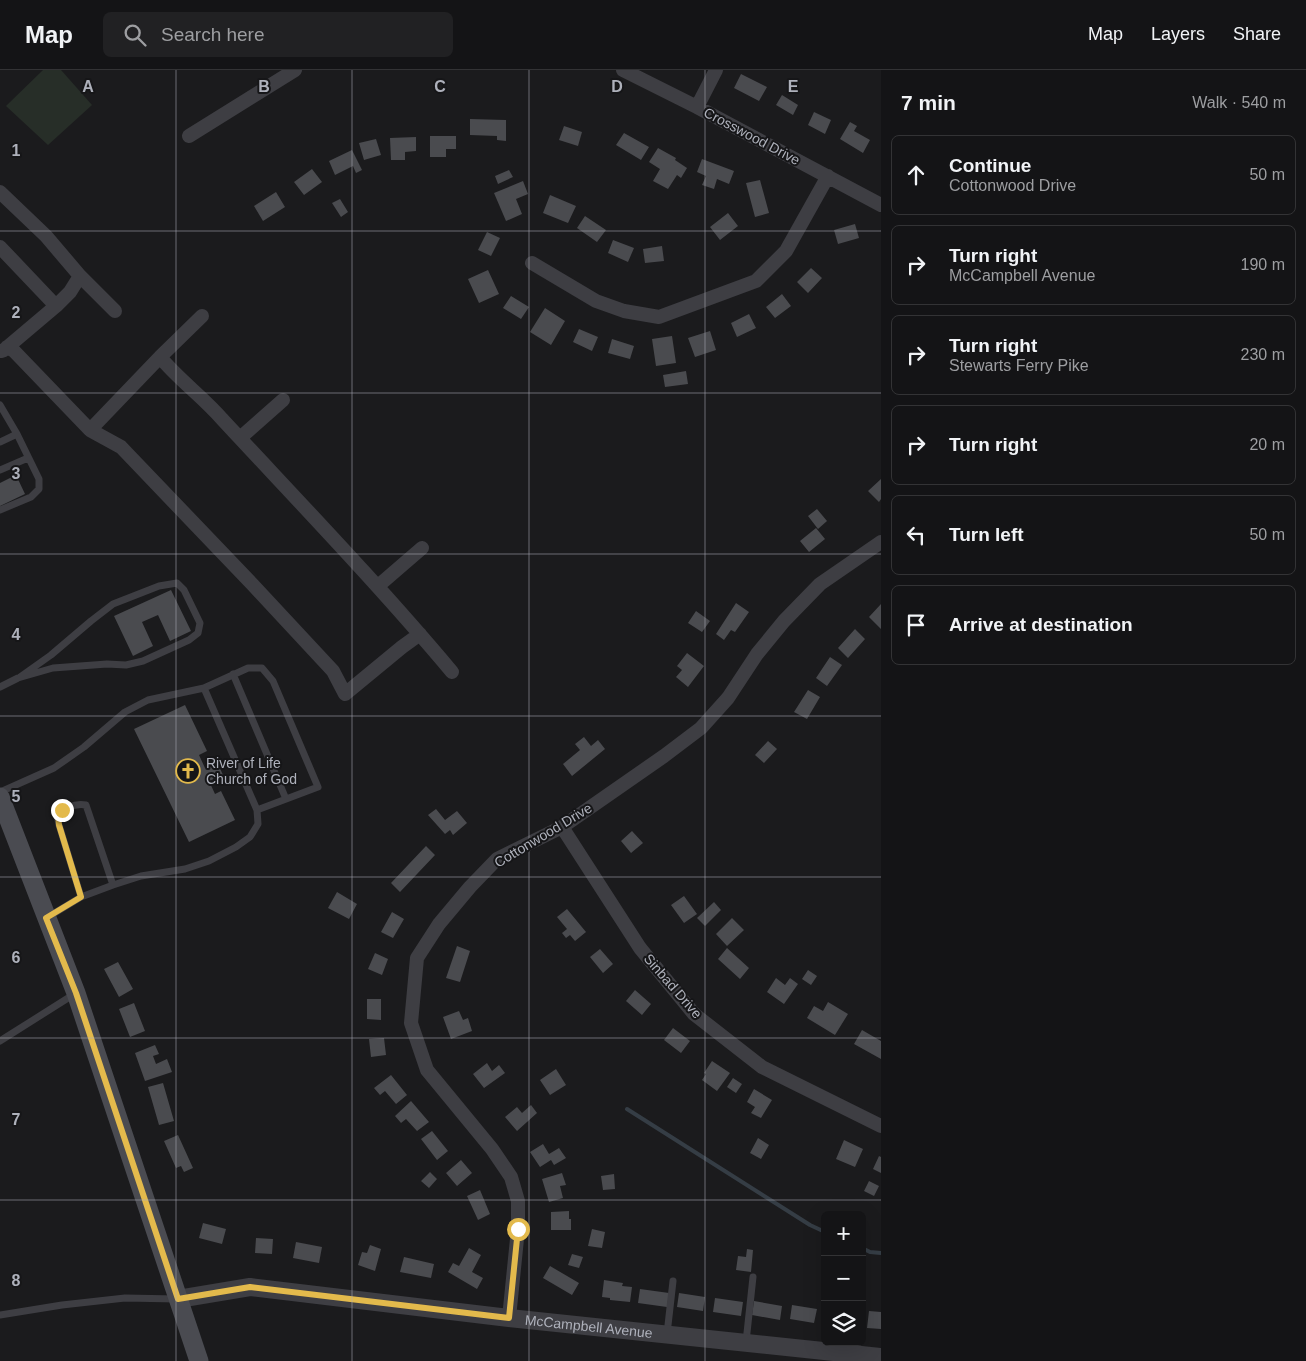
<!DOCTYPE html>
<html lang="en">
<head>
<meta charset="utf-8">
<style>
  body { margin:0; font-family:Arial,sans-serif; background:#212123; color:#f1f3f6 }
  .controls { position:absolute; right:15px; bottom:15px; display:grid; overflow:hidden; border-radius:8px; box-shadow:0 5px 20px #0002 }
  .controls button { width:45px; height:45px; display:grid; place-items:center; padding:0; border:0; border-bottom:1px solid #333335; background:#141416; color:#f1f3f6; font:25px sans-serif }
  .stop { position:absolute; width:15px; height:15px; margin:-11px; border:4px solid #e3ba4c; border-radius:50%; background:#fff }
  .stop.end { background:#e3ba4c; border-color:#fff; box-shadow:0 1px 5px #0008 }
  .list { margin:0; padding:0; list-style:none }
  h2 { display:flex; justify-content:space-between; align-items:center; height:65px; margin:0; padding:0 20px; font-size:21px }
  h2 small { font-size:16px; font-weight:400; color:#9d9ea1 }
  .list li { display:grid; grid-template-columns:32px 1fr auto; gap:15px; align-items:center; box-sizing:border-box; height:80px; margin:0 10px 10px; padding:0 10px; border:1px solid #333335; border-radius:8px }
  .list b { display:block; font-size:19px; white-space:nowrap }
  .list p { margin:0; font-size:16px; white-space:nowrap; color:#9d9ea1 }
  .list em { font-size:16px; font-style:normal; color:#9d9ea1 }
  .icon { flex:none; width:28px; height:28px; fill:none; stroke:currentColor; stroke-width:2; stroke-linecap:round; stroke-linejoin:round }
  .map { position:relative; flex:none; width:881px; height:1291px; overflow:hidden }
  header { display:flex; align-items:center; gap:30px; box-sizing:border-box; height:70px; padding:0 25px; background:#141416; border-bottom:1px solid #333335 }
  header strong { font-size:24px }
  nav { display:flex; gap:28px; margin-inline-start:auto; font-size:18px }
  .search { width:350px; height:45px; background:#212123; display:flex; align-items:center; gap:12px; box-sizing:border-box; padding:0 18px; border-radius:8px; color:#9d9ea1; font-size:19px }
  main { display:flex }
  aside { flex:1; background:#141416 }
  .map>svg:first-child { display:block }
  .green { fill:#272e28 }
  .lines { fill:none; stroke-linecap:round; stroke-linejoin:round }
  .stream { stroke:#353d45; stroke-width:4 }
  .building { fill:#4a4b4f }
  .service { stroke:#3e3e43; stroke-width:7 }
  .minor { stroke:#3e3e43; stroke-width:14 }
  .tertiary { stroke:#3e3e43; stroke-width:18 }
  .secondary { stroke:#4a4b51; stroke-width:19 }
  .route { stroke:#e3ba4c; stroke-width:6 }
  .grid { fill:none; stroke:#aeb1bb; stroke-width:1; stroke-opacity:0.55 }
  .labels { text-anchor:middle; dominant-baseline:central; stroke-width:4; stroke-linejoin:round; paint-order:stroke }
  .street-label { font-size:14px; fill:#aeb1bb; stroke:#161618 }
  .poi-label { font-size:14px; fill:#aeb1bb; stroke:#161618; text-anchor:start }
  .grid-label { font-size:16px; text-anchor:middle; font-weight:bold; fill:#aeb1bb; stroke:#161618; stroke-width:4; stroke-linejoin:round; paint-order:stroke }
</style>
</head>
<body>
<header>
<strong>Map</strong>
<div class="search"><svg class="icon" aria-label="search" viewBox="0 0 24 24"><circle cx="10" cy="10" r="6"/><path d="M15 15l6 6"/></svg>Search here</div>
<nav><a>Map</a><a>Layers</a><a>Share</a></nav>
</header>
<main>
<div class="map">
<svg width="881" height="1291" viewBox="0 0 881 1291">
  <rect width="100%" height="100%" fill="#1b1b1d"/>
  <path class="green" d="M 43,0 L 61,0 L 92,35 L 48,75 L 6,36 Z"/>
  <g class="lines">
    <path class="stream" d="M 627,1039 L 810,1155 L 825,1162
      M 862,1178 L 870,1182 L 881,1183"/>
  </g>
  <path class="building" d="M 741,4 L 767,17 L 759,31 L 734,18 Z
    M 782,25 L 798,35 L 793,45 L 776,35 Z
    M 814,42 L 831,50 L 825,64 L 808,55 Z
    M 470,49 L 506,50 L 506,71 L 497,70 L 497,66 L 470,65 Z
    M 850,52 L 857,56 L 854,61 L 870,70 L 863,83 L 840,69 Z
    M 564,56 L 582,62 L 578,76 L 559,70 Z
    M 624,63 L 649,77 L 641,90 L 616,75 Z
    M 430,66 L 456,66 L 456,79 L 446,79 L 446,87 L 430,87 Z
    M 416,67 L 416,81 L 405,82 L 405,90 L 391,90 L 390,68 Z
    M 376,69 L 381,85 L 364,90 L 359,73 Z
    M 658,78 L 676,88 L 675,90 L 687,98 L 681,108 L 677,105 L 668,119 L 653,111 L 660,99 L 649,92 Z
    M 352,80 L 362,100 L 356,103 L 353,96 L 335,105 L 329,91 Z
    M 702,89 L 734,101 L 729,114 L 717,109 L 714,119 L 702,115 L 706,106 L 697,102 Z
    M 312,99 L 322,112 L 304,125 L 294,112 Z
    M 509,100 L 513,107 L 498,114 L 495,106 Z
    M 760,110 L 769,143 L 755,147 L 746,113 Z
    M 523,111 L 528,124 L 516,129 L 522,144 L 506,151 L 494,123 Z
    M 276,122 L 285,137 L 263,151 L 254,136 Z
    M 550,125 L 576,136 L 568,153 L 543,143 Z
    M 340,129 L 348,142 L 341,147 L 332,133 Z
    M 728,143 L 738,156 L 720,170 L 710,157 Z
    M 585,146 L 606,160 L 597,172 L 577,158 Z
    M 855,154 L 859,168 L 838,174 L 834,160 Z
    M 487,162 L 500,168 L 491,186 L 478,180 Z
    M 613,170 L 634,178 L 628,192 L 608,183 Z
    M 662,176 L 664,191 L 645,193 L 643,179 Z
    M 811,198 L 822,208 L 808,223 L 797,212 Z
    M 488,200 L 499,224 L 479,233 L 468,209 Z
    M 782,224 L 791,236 L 775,248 L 766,237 Z
    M 511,226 L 529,237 L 521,249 L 503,238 Z
    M 545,238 L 565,251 L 551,275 L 530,262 Z
    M 749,244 L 756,258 L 737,267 L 731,253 Z
    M 579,259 L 598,267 L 592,281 L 573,272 Z
    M 710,261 L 716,280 L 695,287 L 688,268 Z
    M 672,266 L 676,293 L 656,296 L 652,269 Z
    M 612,269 L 634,276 L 630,289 L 608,283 Z
    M 686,301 L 688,314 L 665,317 L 663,305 Z
    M 16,405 L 25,424 L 0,436 L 0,413 Z
    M 881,409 L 881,429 L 879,432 L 868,421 Z
    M 817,439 L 827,451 L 818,459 L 808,446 Z
    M 816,458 L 825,469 L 809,482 L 800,471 Z
    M 171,520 L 191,561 L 170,571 L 158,545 L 142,552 L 153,576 L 133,586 L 114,546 Z
    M 736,533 L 749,542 L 735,562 L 731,560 L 724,570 L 716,564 Z
    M 881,534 L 881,559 L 869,547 Z
    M 696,541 L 710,551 L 702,562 L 688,553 Z
    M 855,559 L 865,569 L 848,588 L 838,578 Z
    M 687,583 L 704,596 L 688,617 L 676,607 L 682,600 L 677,596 Z
    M 830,587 L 842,595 L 827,616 L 816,608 Z
    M 808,620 L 820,627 L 807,649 L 794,642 Z
    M 185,635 L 207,681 L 199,685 L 205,698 L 217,692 L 223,705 L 209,711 L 215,724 L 221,721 L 235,750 L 189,772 L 134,659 Z
    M 584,667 L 591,676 L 598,670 L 605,679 L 572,706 L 563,694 L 580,680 L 575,674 Z
    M 768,671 L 777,679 L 764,693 L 755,685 Z
    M 436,739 L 445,750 L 457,741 L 467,753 L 453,765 L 450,760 L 445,764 L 428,745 Z
    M 632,761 L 643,773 L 631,783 L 621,771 Z
    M 426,776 L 435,785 L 400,822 L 391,813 Z
    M 337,822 L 357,834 L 349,849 L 328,838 Z
    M 684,826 L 697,844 L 684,853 L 671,835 Z
    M 714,832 L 721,840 L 705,856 L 697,848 Z
    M 567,839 L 586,862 L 575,871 L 570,865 L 566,868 L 562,863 L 567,859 L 557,847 Z
    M 392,842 L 404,849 L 393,868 L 381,862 Z
    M 732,848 L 744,860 L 727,876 L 716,864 Z
    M 457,876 L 470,881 L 460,912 L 446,908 Z
    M 727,878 L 749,898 L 740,909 L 718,889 Z
    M 600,879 L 613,894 L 603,903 L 590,887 Z
    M 375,883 L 388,889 L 382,905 L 368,899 Z
    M 118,892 L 133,919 L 119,927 L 104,899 Z
    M 808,900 L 817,906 L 811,915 L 802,909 Z
    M 776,908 L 785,915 L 790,908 L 798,914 L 784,934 L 767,922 Z
    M 635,920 L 651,934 L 642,945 L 626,931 Z
    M 367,929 L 381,929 L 381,950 L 367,949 Z
    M 828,932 L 848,944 L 835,965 L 807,948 L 814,936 L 823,941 Z
    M 134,933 L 145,961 L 130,967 L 119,939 Z
    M 459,941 L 463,950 L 468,948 L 472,961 L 451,969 L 443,947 Z
    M 673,958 L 690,971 L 681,983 L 664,970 Z
    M 862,960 L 881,971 L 881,989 L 854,974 Z
    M 384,968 L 386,985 L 371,987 L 369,969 Z
    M 155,975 L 159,984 L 153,986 L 156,994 L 167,989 L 172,1002 L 145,1011 L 135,983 Z
    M 712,991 L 730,1003 L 717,1021 L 702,1010 L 706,1004 L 704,1003 Z
    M 487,993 L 492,1001 L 499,995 L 505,1003 L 484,1018 L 473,1004 Z
    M 556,999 L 566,1015 L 550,1025 L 540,1010 Z
    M 391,1005 L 407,1025 L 396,1034 L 385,1021 L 380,1025 L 374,1018 Z
    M 733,1008 L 742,1014 L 736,1023 L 727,1017 Z
    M 163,1013 L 174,1051 L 159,1055 L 148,1017 Z
    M 754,1019 L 772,1030 L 761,1048 L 751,1043 L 755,1037 L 747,1032 Z
    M 411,1031 L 429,1052 L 417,1061 L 406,1049 L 401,1053 L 395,1046 Z
    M 531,1035 L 537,1043 L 517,1061 L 505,1047 L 517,1037 L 522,1043 Z
    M 432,1061 L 448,1081 L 437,1090 L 421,1069 Z
    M 178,1065 L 193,1098 L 184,1102 L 181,1096 L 176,1098 L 164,1071 Z
    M 758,1068 L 769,1075 L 761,1089 L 750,1083 Z
    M 844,1070 L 863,1079 L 855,1097 L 836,1089 Z
    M 543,1074 L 549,1084 L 559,1078 L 566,1088 L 554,1095 L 551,1090 L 540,1097 L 530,1082 Z
    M 879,1086 L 881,1087 L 881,1103 L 873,1099 Z
    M 461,1090 L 472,1103 L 457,1116 L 446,1103 Z
    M 430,1102 L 437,1109 L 429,1118 L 421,1111 Z
    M 562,1103 L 566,1115 L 560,1116 L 563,1128 L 549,1132 L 542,1109 Z
    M 614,1104 L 615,1119 L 603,1120 L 601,1106 Z
    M 869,1111 L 879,1116 L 874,1126 L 864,1121 Z
    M 480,1120 L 490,1144 L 478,1150 L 467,1126 Z
    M 569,1141 L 569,1149 L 571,1149 L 571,1160 L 551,1160 L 551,1142 Z
    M 203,1153 L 226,1159 L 222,1174 L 199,1168 Z
    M 592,1159 L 605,1162 L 602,1178 L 588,1176 Z
    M 256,1168 L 273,1169 L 272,1184 L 255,1183 Z
    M 296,1172 L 322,1177 L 319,1193 L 293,1188 Z
    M 370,1175 L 381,1179 L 375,1201 L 358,1195 L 362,1182 L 367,1183 Z
    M 469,1178 L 481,1185 L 472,1202 L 483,1208 L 477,1219 L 448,1202 L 453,1193 L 459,1196 Z
    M 747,1179 L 753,1180 L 751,1202 L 736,1200 L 738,1186 L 746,1187 Z
    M 572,1184 L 583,1187 L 579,1198 L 568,1195 Z
    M 404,1187 L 434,1194 L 431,1208 L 400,1202 Z
    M 550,1196 L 579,1213 L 572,1225 L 543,1208 Z
    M 604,1210 L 623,1213 L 622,1216 L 632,1217 L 630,1232 L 610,1230 L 610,1228 L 602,1227 Z
    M 640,1219 L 669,1223 L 667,1237 L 638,1233 Z
    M 679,1223 L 705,1227 L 703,1241 L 677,1237 Z
    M 715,1228 L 743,1232 L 741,1246 L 713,1242 Z
    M 754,1231 L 782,1236 L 780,1250 L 752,1245 Z
    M 792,1235 L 817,1239 L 814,1253 L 790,1249 Z
    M 869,1241 L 881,1242 L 881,1259 L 867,1258 Z"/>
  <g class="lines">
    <path class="service" d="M 0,335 L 17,364 L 39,409 L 39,419 L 31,427 L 0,440
      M 0,372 L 17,364
      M 0,400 L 28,388
      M 233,604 L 286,729
      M 0,617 L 18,608 L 53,598 L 107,594 L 126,595 L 143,591 L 189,570 L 198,563 L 200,553 L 184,520 L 177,513 L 159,516 L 113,534 L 91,551 L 51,585 L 20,607
      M 0,722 L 54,698 L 84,677 L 125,642 L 148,630 L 204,618 L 248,598 L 262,598 L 273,611 L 318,717 L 257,740
      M 81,827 L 59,755 L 57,746 C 65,738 75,733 86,735 L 113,815
      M 48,847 L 81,827 L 113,815 L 141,806 L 185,799 L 209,791 L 236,777 L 250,767 L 258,754 L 257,740 L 204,618
      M 0,971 L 76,923
      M 0,1245 L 62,1235 L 125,1228 L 177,1229
      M 667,1264 L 673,1211
      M 746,1272 L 753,1207"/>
    <path class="minor" d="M 623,0 L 697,37 L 881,135
      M 697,37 L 716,0
      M 189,66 L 295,0
      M 0,122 L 46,166 L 80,206 L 70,222 L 56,236 L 4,280 L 1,281
      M 0,177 L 56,236
      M 532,193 L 596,231 L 624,241 L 659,247 L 756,211 L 786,181 L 828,106
      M 80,206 L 115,241
      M 7,277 L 14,281 L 90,360 L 160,287 C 179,310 203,327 222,349 C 300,433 379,515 452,602
      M 160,287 L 202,246
      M 90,360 L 121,377 L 253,515 L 333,601 L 345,624 L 402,577 L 420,564
      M 240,368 L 283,330
      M 378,516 L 422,478
      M 562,757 L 640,878 L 694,944 L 762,997 L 881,1056
      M 509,1248 L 518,1159 L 518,1131 L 511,1107 L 492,1079 L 427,1000 L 411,953 L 417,888 L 439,854 L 470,817 L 497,789 L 562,757 L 664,686 L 701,658 L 728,628 L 757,584 L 784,551 L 820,514 L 881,472"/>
    <path class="tertiary" id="s1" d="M 178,1229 L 250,1217 L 509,1248 L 881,1287"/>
    <path class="secondary" d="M 0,727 L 76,923 L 199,1291"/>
  </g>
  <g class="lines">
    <path class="route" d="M 62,740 L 58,746 L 59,755 L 81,827 L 46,848 L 76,923 L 178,1229 L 250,1217 L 509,1248 L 518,1159"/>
  </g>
  <path class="grid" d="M 176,0 L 176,1291M 352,0 L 352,1291M 529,0 L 529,1291M 705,0 L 705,1291M 0,161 L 881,161M 0,323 L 881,323M 0,484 L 881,484M 0,646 L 881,646M 0,807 L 881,807M 0,968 L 881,968M 0,1130 L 881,1130"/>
  <defs>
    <g id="church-ring" transform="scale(1.25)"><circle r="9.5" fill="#161618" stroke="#e3ba4c" stroke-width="1.5"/><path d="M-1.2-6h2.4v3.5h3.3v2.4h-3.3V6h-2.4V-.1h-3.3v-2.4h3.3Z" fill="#e3ba4c"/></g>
  </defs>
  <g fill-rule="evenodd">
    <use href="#church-ring" x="188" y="701"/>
  </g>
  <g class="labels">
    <g class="street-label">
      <text transform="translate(752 66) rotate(28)">Crosswood Drive</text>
      <text transform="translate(543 765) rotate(-31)">Cottonwood Drive</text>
      <text transform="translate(673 916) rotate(49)">Sinbad Drive</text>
      <text stroke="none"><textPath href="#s1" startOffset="414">McCampbell Avenue</textPath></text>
    </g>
    <g class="poi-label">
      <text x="206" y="693">River of Life<tspan x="206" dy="16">Church of God</tspan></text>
    </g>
  </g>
  <g class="grid-label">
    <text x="88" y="22">A</text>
    <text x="264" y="22">B</text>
    <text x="440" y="22">C</text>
    <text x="617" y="22">D</text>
    <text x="793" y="22">E</text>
    <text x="16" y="86">1</text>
    <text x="16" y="248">2</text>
    <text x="16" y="409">3</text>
    <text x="16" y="570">4</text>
    <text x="16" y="732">5</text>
    <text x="16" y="893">6</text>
    <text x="16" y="1055">7</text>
    <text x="16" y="1216">8</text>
  </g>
</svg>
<div class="controls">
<button>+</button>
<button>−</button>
<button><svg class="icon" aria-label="layers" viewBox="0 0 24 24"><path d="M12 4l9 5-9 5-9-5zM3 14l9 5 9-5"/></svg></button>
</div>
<div class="stop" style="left:518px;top:1159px"></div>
<div class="stop end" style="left:62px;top:740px"></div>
</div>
<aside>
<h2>7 min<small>Walk · 540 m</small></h2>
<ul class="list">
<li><svg class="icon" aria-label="ahead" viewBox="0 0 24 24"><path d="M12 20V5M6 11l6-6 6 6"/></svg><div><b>Continue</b><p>Cottonwood Drive</p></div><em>50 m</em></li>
<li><svg class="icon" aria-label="right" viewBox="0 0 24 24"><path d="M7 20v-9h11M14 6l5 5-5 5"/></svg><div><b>Turn right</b><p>McCampbell Avenue</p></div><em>190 m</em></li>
<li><svg class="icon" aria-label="right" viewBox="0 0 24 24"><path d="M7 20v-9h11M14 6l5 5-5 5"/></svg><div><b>Turn right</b><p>Stewarts Ferry Pike</p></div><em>230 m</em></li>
<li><svg class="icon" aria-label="right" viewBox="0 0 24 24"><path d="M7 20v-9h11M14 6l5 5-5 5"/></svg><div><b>Turn right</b></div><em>20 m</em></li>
<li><svg class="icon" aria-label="left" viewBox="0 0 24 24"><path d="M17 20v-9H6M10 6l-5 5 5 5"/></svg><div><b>Turn left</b></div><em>50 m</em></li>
<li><svg class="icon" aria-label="arrive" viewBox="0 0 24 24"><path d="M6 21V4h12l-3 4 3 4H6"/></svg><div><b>Arrive at destination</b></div></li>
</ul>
</aside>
</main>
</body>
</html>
